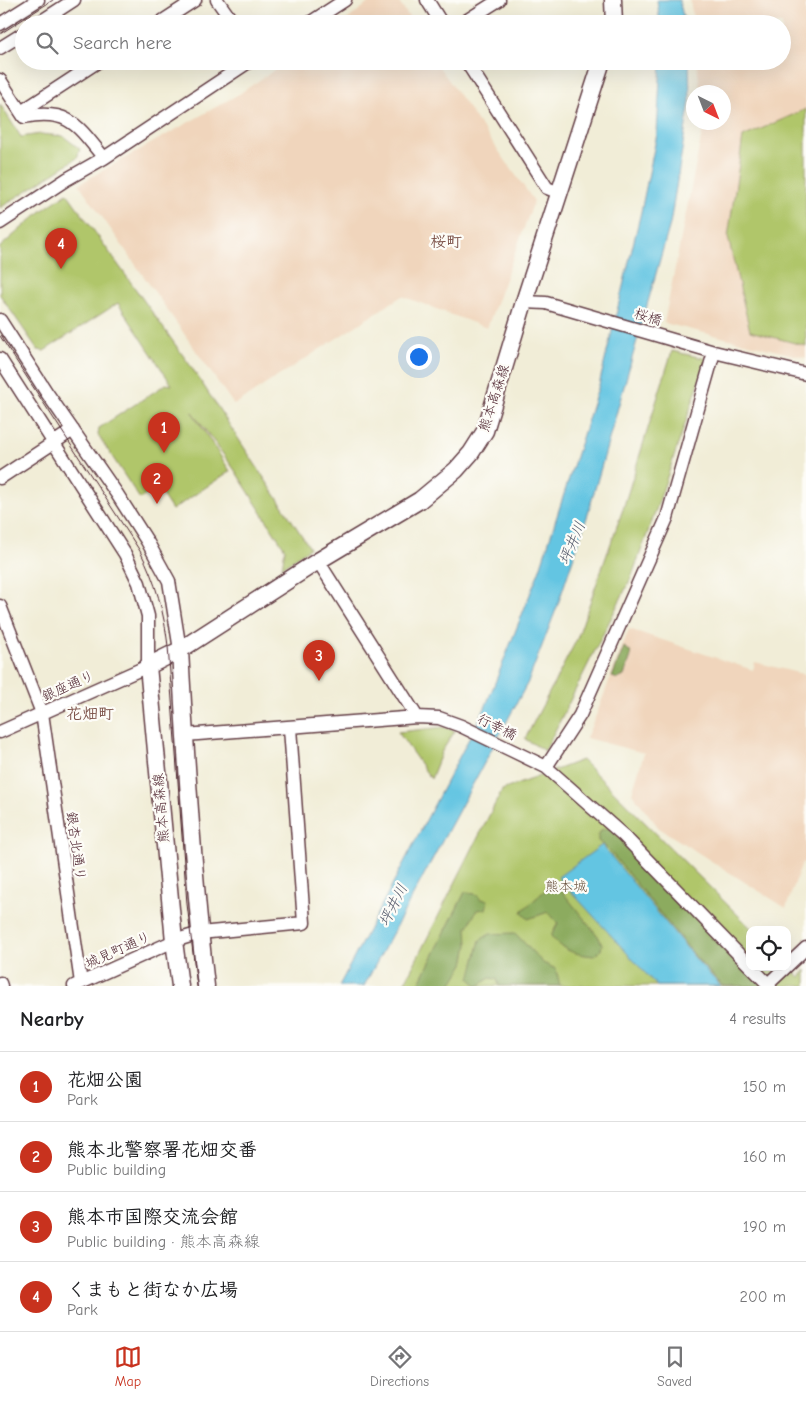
<!DOCTYPE html>
<html lang="en">
<head>
<meta charset="utf-8">
<style>
  body { margin:0; font-family:"Comic Neue","Klee One",sans-serif; background:#f6f6f6; color:#202124 }
  .controls { position:absolute; right:15px; bottom:15px; display:grid; overflow:hidden; border-radius:10px; box-shadow:0 5px 20px #0002 }
  .controls button { width:45px; height:45px; display:grid; place-items:center; padding:0; border:0; border-bottom:1px solid #e0e0e0; background:#fff; color:#202124; font:25px sans-serif }
  .compass { position:absolute; left:686px; top:85px; width:45px; height:45px; border-radius:50%; background:#fff; box-shadow:0 5px 20px #0002; rotate:138deg }
  .you { position:absolute; left:418px; top:356px; width:18px; height:18px; margin:-12px; border:4px solid #fff; border-radius:50%; background:#1a73e8; box-shadow:0 0 0 8px #1a73e833 }
  .badge { display:grid; place-items:center; width:32px; height:32px; border-radius:50%; background:#c8321e; color:#fff; font-size:16px; font-weight:700 }
  .pin { position:absolute; translate:-50% -41px; filter:drop-shadow(0 1px 2px #0008) }
  .pin::after { content:''; position:absolute; top:26px; width:18px; height:15px; background:inherit; clip-path:polygon(0 0,100% 0,50% 100%) }
  .list { margin:0; padding:0; list-style:none }
  h2 { display:flex; justify-content:space-between; align-items:center; height:65px; margin:0; padding:0 20px; font-size:21px }
  h2 small { font-size:16px; font-weight:400; color:#757577 }
  .list li { display:grid; grid-template-columns:32px 1fr auto; gap:15px; align-items:center; box-sizing:border-box; height:70px; padding:0 20px; border-top:1px solid #e0e0e0 }
  .list b { display:block; font-size:19px; white-space:nowrap }
  .list p { margin:0; font-size:16px; white-space:nowrap; color:#757577 }
  .list em { font-size:16px; font-style:normal; color:#757577 }
  .icon { flex:none; width:28px; height:28px; fill:none; stroke:currentColor; stroke-width:2; stroke-linecap:round; stroke-linejoin:round }
  .map { position:relative; flex:none; width:806px; height:986px; overflow:hidden }
  .search { position:absolute; background:#fff; box-shadow:0 5px 20px #0002; left:15px; right:15px; top:15px; height:55px; display:flex; align-items:center; gap:12px; box-sizing:border-box; padding:0 18px; border-radius:28px; color:#757577; font-size:19px }
  .sheet { height:345px; background:#fff }
  nav { display:flex; justify-content:space-around; align-items:center; box-sizing:border-box; height:70px; border-top:1px solid #e0e0e0; background:#fff; font-size:14px; color:#757577 }
  nav a { display:grid; justify-items:center; gap:2px }
  nav .on { color:#c8321e }
  .map>svg:first-child { display:block }
  .built { fill:#f0d5bc }
  .green { fill:#b0c66b; stroke:#7d724b }
  .forest { fill:#8cab5f; stroke:#6b6545 }
  .water { fill:#64c5e2; stroke:#577286 }
  .lines { fill:none; stroke-linecap:round; stroke-linejoin:round }
  .minor-casing { stroke:#633e45; stroke-width:15 }
  .major-casing { stroke:#633e45; stroke-width:19 }
  .minor { stroke:#fff; stroke-width:12 }
  .major { stroke:#fff; stroke-width:16 }
  .tram { stroke:#4a1f2b; stroke-width:1 }
  .labels { text-anchor:middle; dominant-baseline:central; stroke-width:4.5; stroke-linejoin:round; paint-order:stroke }
  .street-label { font-size:14px; fill:#4a1f2b; stroke:#fdfcf7 }
  .park-label { font-size:14px; fill:#69513e; stroke:#fdfcf7 }
  .water-label { font-size:15px; font-style:italic; fill:#53596b; stroke:#fdfcf7 }
  .quarter-label { font-size:16px; font-weight:bold; fill:#7d534a; stroke:#fdfcf7 }
</style>
</head>
<body>
<div class="map">
<svg width="806" height="986" viewBox="0 0 806 986">
  <rect width="100%" height="100%" fill="#fdfcf7"/>
  <filter id="ink" filterUnits="userSpaceOnUse"><feTurbulence type="fractalNoise" baseFrequency=".02" numOctaves="2"/><feDisplacementMap in="SourceGraphic" scale="10" xChannelSelector="R" yChannelSelector="G"/><feConvolveMatrix kernelMatrix="1 2 1 2 8 2 1 2 1" color-interpolation-filters="sRGB"/></filter>
  <filter id="wash" filterUnits="userSpaceOnUse"><feTurbulence type="fractalNoise" baseFrequency=".0096" numOctaves="4" result="noise"/><feDisplacementMap in="SourceGraphic" scale="20" xChannelSelector="R" yChannelSelector="G"/><feGaussianBlur stdDeviation="1.12" result="paint"/><feColorMatrix in="noise" values="0 0 0 0 0 0 0 0 0 0 0 0 0 0 0 0 0 1.4 0 .05"/><feComposite in="paint" operator="in"/></filter>
  <g filter="url(#wash)">
    <rect width="100%" height="100%" fill="#f1edd7"/>
    <path class="built" d="M 372,0 L 397,0 L 414,24 L 342,24 Z
      M 690,0 L 806,0 L 806,358 L 664,323 L 703,128 L 703,123 L 724,122 L 724,92 L 700,92 L 697,61 L 782,61 L 782,24 L 694,24 Z
      M 288,61 L 435,61 L 534,201 L 487,328 L 402,296 L 234,405 L 79,184 L 239,94 Z
      M 629,629 L 753,670 L 755,662 L 806,675 L 806,864 L 802,863 L 786,908 L 659,828 L 632,793 L 644,753 L 586,738 L 595,718 Z"/>
    <path class="green" d="M 0,104 L 21,137 L 40,134 L 63,136 L 80,149 L 77,158 L 0,208 Z
      M 806,109 L 806,346 L 750,331 L 728,237 L 743,137 Z
      M 67,193 L 192,368 L 310,548 L 282,567 L 285,549 L 234,469 L 192,412 L 230,471 L 172,510 L 157,487 L 140,499 L 98,435 L 99,428 L 166,384 L 172,385 L 118,303 L 44,351 L 38,350 L 0,295 L 0,247 L 40,212 Z
      M 672,351 L 707,359 L 656,510 L 631,578 L 545,751 L 525,739 L 577,639 L 623,509 Z
      M 444,727 L 455,731 L 442,751 L 431,779 L 398,732 Z
      M 582,760 L 753,930 L 750,930 L 750,967 L 787,967 L 787,964 L 800,977 L 806,970 L 806,986 L 403,986 L 502,790 Z"/>
    <path class="forest" d="M 624,647 L 630,651 L 631,656 L 624,676 L 618,679 L 612,677 Z
      M 609,828 L 763,986 L 723,986 L 700,962 L 609,850 L 598,841 L 598,836 L 601,830 Z
      M 552,884 L 556,884 L 598,936 L 602,944 L 601,950 L 594,956 C 575,954 564,952 551,936 L 558,923 L 548,912 L 528,919 L 522,913 L 523,910 Z
      M 465,892 L 479,895 L 480,899 L 488,900 L 486,909 L 477,910 L 467,928 L 468,945 L 464,964 L 452,983 L 452,986 L 418,986 Z
      M 515,933 L 543,963 L 556,969 L 560,986 L 499,986 L 497,979 L 490,978 L 478,986 L 470,979 L 480,940 L 490,934 Z"/>
    <path class="water" d="M 657,0 L 679,0 L 685,24 L 660,24 Z
      M 661,61 L 689,61 L 690,101 L 670,224 L 587,517 L 557,607 L 528,682 L 364,986 L 339,986 L 485,708 L 540,569 L 599,385 L 641,212 L 657,134 Z
      M 602,845 L 700,964 L 721,986 L 657,986 L 558,877 Z"/>
  </g>
  <g filter="url(#ink)">
    <g class="lines">
      <g class="minor-casing">
        <path id="minor" d="M 217,0 L 234,24
          M 427,0 L 442,24
          M 0,24 L 38,0
          M 37,24 L 74,0
          M 158,24 L 195,0
          M 308,24 L 345,0
          M 461,24 L 499,0
          M 0,48 L 24,33
          M 466,61 L 547,188 L 560,193
          M 0,80 L 24,117 C 69,108 78,126 104,158
          M 21,112 L 99,61
          M 0,223 L 67,179 L 104,158 L 250,61
          M 524,302 L 546,303 L 714,352 L 806,374
          M 0,320 L 47,393 L 117,494 L 147,541 L 169,581 L 180,650
          M 0,359 L 125,554 L 139,583 L 148,616 L 148,666 L 0,732
          M 0,478 L 73,430
          M 318,561 L 417,717
          M 0,606 L 42,713 L 81,983
          M 185,735 L 417,717 L 439,718 L 461,726 L 546,767 L 624,836 L 750,966
          M 546,767 L 580,715 L 667,518 L 714,352
          M 787,966 L 806,948
          M 751,967 L 770,986
          M 0,983 L 1,986
          M 768,984 L 786,967
          M 74,986 L 174,941 L 200,933 L 304,923 L 290,728"/>
      </g>
      <g class="major-casing">
        <path id="major" d="M 613,0 L 614,24
          M 180,650 C 186,762 193,875 206,986
          M 180,986 L 174,941 L 148,666 L 180,650 L 318,561 L 420,500 L 456,470 L 471,453 L 485,431 L 524,302 L 602,61"/>
      </g>
      <use href="#minor" class="minor"/>
      <use href="#major" class="major"/>
      <path class="tram" d="M 0,34 L 53,0
        M 0,336 L 140,551 C 156,582 164,612 168,646 L 187,904 L 197,986"/>
    </g>
  </g>
  <g class="labels">
    <g class="street-label">
      <text transform="translate(648 317) rotate(17)">桜橋</text>
      <text transform="translate(494 398) rotate(-72)">熊本高森線</text>
      <text transform="translate(68 686) rotate(-24)">銀座通り</text>
      <text transform="translate(497 727) rotate(26)">行幸橋</text>
      <text transform="translate(161 808) rotate(-95)">熊本高森線</text>
      <text transform="translate(76 846) rotate(82)">銀杏北通り</text>
      <text transform="translate(118 950) rotate(-24)">城見町通り</text>
    </g>
    <g class="park-label">
      <text x="566" y="886">熊本城</text>
    </g>
    <g class="water-label">
      <text transform="translate(572 543) rotate(-67)">坪井川</text>
      <text transform="translate(393 905) rotate(-63)">坪井川</text>
    </g>
    <g class="quarter-label">
      <text x="446" y="242">桜町</text>
      <text x="90" y="714">花畑町</text>
    </g>
  </g>
</svg>
<div class="controls">
<button><svg class="icon" aria-label="locate" viewBox="0 0 24 24"><circle cx="12" cy="12" r="6"/><path d="M12 2v4M12 18v4M2 12h4M18 12h4"/></svg></button>
</div>
<svg class="compass" viewBox="-18 -18 36 36"><path d="M0-13l5 13h-10z" fill="#e53935"/><path d="M0 13l5-13h-10z" fill="#757577"/></svg>
<div class="you"></div>
<div class="pin badge" style="left:164px;top:453px">1</div>
<div class="pin badge" style="left:157px;top:504px">2</div>
<div class="pin badge" style="left:319px;top:681px">3</div>
<div class="pin badge" style="left:61px;top:269px">4</div>
<div class="search"><svg class="icon" aria-label="search" viewBox="0 0 24 24"><circle cx="10" cy="10" r="6"/><path d="M15 15l6 6"/></svg>Search here</div>
</div>
<section class="sheet">
<h2>Nearby<small>4 results</small></h2>
<ul class="list">
<li><span class="badge">1</span><div><b>花畑公園</b><p>Park</p></div><em>150 m</em></li>
<li><span class="badge">2</span><div><b>熊本北警察署花畑交番</b><p>Public building</p></div><em>160 m</em></li>
<li><span class="badge">3</span><div><b>熊本市国際交流会館</b><p>Public building · 熊本高森線</p></div><em>190 m</em></li>
<li><span class="badge">4</span><div><b>くまもと街なか広場</b><p>Park</p></div><em>200 m</em></li>
</ul>
</section>
<nav>
<a class="on"><svg class="icon" aria-label="map" viewBox="0 0 24 24"><path d="M3 6l6-2 6 2 6-2v14l-6 2-6-2-6 2zM9 4v14M15 6v14"/></svg>Map</a>
<a><svg class="icon" aria-label="directions" viewBox="0 0 24 24"><path d="M12 3l9 9-9 9-9-9zM9 14v-3h6M13 9l2 2-2 2"/></svg>Directions</a>
<a><svg class="icon" aria-label="saved" viewBox="0 0 24 24"><path d="M7 4h10v16l-5-4-5 4z"/></svg>Saved</a>
</nav>
</body>
</html>
